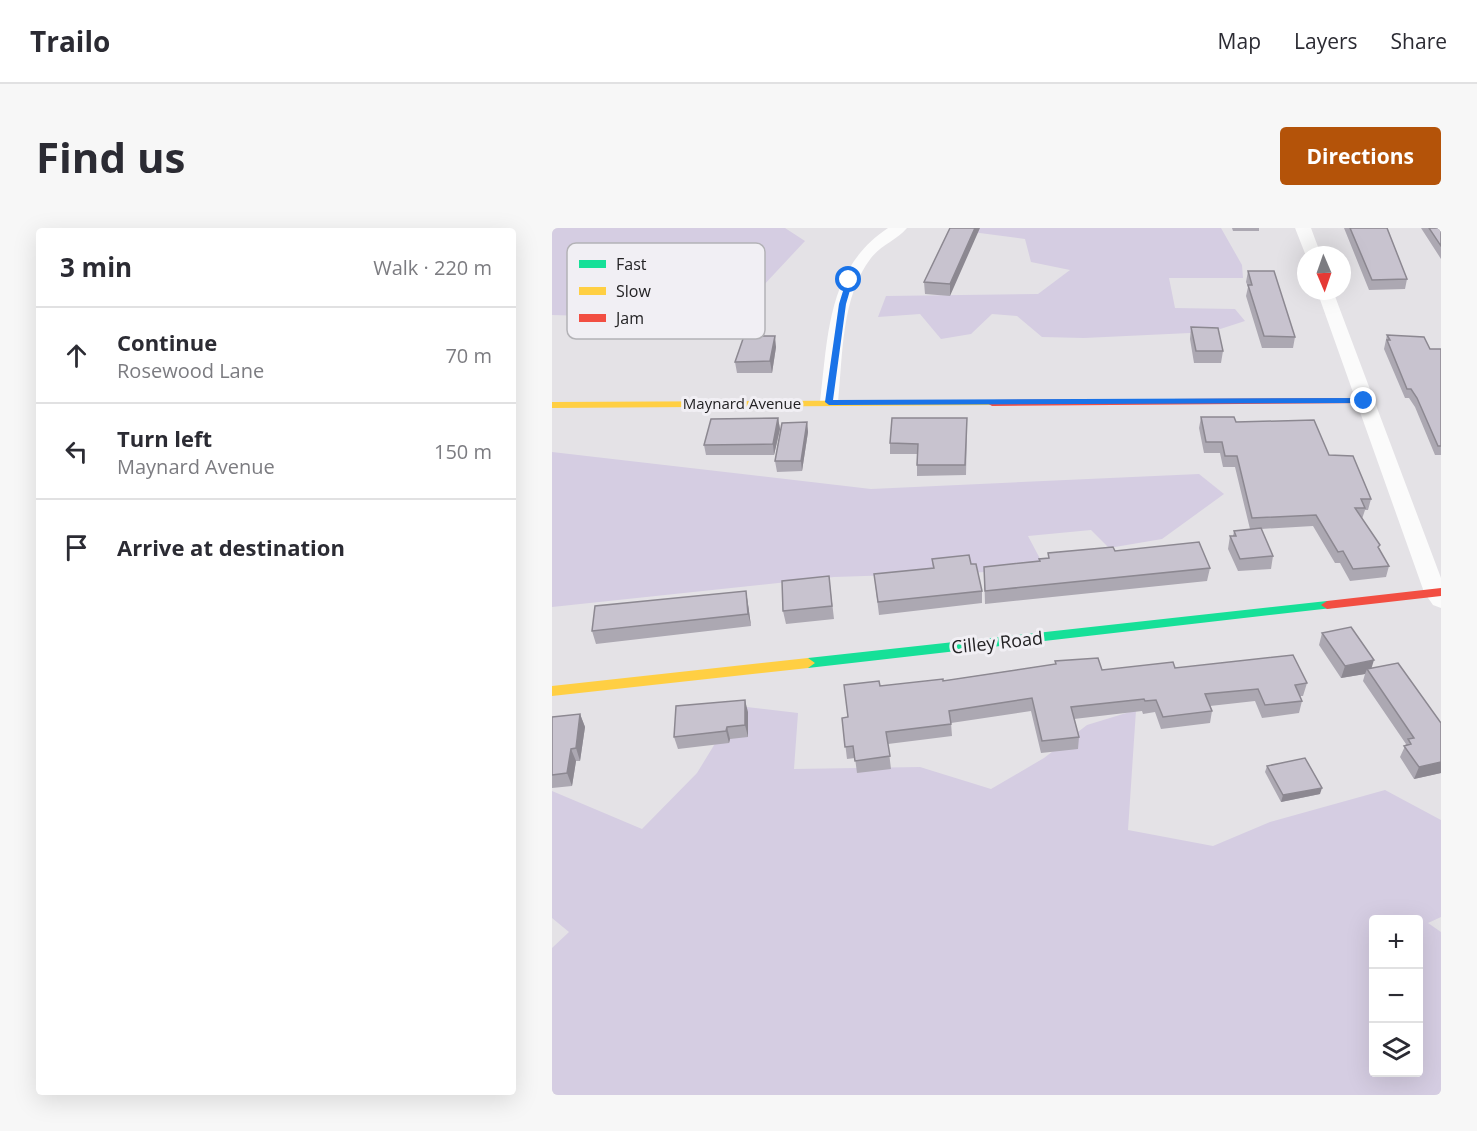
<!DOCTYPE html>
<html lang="en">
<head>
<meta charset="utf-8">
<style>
  body { margin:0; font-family:"Open Sans",sans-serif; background:#f7f7f7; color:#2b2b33 }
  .controls { position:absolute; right:18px; bottom:18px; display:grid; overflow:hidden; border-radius:6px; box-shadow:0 6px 24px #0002 }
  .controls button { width:54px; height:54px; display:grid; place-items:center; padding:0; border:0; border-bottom:2px solid #e1e1e2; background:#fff; color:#2b2b33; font:30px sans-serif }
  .compass { position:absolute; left:745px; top:18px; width:54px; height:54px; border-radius:50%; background:#fff; box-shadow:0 6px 24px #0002; rotate:178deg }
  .stop { position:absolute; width:18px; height:18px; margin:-14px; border:4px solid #1a73e8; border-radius:50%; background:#fff }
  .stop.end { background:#1a73e8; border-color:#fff; box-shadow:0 2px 6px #0008 }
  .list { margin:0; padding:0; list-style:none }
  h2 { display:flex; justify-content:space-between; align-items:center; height:78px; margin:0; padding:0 24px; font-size:26px }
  h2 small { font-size:20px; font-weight:400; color:#7c7c81 }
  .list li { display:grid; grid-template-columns:39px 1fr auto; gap:18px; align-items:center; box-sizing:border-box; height:96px; padding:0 24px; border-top:2px solid #e1e1e2 }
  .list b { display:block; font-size:22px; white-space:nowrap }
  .list p { margin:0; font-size:20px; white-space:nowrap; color:#7c7c81 }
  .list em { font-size:20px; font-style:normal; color:#7c7c81 }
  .icon { flex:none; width:33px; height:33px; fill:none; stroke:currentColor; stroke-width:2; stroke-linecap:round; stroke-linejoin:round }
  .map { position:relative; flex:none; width:889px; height:867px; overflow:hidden; border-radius:6px }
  header { display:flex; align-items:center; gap:36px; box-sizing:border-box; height:84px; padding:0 30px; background:#fff; border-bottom:2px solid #e1e1e2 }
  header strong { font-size:28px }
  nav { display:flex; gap:33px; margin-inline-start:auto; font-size:21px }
  .intro { display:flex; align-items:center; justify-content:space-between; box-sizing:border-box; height:144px; padding:0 36px }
  h1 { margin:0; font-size:42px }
  .button { padding:15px 27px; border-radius:6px; background:#b45309; color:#fff; font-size:21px; font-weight:700 }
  main { display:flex; gap:36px; padding:0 36px }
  aside { flex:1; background:#fff; border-radius:6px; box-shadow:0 6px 24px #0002 }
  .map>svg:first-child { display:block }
  .green { fill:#d5cde2; fill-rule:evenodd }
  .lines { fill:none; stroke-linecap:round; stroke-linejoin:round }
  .street { fill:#fbfbfb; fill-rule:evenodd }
  .fast { fill:#16e098; fill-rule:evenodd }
  .slow { fill:#ffcf43; fill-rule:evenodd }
  .jam { fill:#f24e42; fill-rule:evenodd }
  .wall { fill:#aca8b2 }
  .shaded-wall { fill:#8c8891 }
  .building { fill:#c8c3cf; stroke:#8c8891; stroke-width:1.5 }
  .route { fill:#1a73e8 }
  .labels { text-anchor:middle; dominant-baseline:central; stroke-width:6; stroke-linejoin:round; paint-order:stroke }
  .far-street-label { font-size:15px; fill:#232224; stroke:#f1eff4 }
  .street-label { font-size:18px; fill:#232224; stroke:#f1eff4 }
  .key { fill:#f1eff4; stroke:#b3b2b6; stroke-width:1.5 }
  .key-label { font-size:16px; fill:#232224 }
</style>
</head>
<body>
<header>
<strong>Trailo</strong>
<nav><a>Map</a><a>Layers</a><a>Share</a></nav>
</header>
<div class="intro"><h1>Find us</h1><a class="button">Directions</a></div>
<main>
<aside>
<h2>3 min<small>Walk · 220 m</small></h2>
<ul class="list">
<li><svg class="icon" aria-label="ahead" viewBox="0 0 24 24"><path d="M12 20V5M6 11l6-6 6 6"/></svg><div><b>Continue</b><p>Rosewood Lane</p></div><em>70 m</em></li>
<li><svg class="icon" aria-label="left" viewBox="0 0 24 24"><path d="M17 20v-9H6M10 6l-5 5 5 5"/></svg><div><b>Turn left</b><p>Maynard Avenue</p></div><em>150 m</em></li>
<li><svg class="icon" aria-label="arrive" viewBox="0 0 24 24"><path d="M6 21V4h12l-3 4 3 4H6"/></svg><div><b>Arrive at destination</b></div></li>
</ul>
</aside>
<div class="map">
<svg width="889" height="867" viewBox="0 0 889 867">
  <rect width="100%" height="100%" fill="#e4e2e6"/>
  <path class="green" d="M 0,0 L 233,0 L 253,13 L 179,92 L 0,87 Z
    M 420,0 L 669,0 L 690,37 L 691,50 L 617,50 L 623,80 L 683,81 L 693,93 L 659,104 L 532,110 L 490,109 L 465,88 L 440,86 L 419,106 L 389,111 L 368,86 L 326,89 L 334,68 L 486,66 L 518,42 L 479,34 L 473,11 L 420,4 Z
    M 0,224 L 319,261 L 647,246 L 672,266 L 610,311 L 557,320 L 539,302 L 476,308 L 494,342 L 282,349 L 0,379 Z
    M 186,478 L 246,485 L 242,541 L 368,539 L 439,561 L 492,530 L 535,497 L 584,482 L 576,602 L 661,618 L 718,594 L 833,562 L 889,592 L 889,689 L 876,695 L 889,704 L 889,867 L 0,867 L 0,720 L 17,704 L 0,690 L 0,563 L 90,601 L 145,545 ZM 822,692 L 866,692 L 866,844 L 822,844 Z"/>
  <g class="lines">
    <path class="street" d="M 336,0 L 355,0 C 345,12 329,17 319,30 C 289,69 291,127 286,174 L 284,178 L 270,178 L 268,174 C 276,109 275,40 336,0 Z
      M 743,0 L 759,0 L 769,27 L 754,28 Z
      M 765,63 L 781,63 L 889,350 L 889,380 L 881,377 L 872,364 Z"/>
    <path class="fast" d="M 775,373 L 781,377 L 780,380 L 256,440 L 249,435 L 256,430 Z"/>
    <path class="slow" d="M 440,172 L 445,175 L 444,177 L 0,180 L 0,174 Z
      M 256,430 L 263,435 L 256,440 L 0,468 L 0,458 Z"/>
    <path class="jam" d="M 812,170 L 816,171 L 816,175 L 440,178 L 435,175 L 440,172 Z
      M 889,360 L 889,368 L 775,381 L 769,377 L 775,373 Z"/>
  </g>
  <path class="wall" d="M 398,0 L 398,68 L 373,66 L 372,54 Z
    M 680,0 L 707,0 L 707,3 L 681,3 Z
    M 792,0 L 835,0 L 855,51 L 853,61 L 817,62 Z
    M 869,0 L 889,0 L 889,31 Z
    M 696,43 L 743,109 L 741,120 L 710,120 L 694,68 L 696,59 L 694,54 Z
    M 639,99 L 671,123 L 669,135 L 642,135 L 638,111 Z
    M 835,107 L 878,121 L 889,121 L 889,227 L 883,227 L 863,179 L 857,170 L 853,170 L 832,121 Z
    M 224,119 L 220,145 L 185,145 L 183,134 Z
    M 649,189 L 684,194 L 777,227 L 819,271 L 816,282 L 813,282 L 810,291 L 837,338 L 834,349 L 798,353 L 788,335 L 783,335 L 761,298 L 709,301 L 721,328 L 719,341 L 686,343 L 676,321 L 678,308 L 681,308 L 682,303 L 698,301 L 683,239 L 671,239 L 668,225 L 652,225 L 647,200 Z
    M 226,190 L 228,201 L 222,227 L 154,227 L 152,217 Z
    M 255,194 L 256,204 L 250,243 L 225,244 L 223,233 Z
    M 415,201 L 414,247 L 365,248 L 365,226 L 338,226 L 338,215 Z
    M 563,323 L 658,340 L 655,353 L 433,376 L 432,339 L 487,333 L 487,331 L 496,330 L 496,325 Z
    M 380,331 L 419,336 L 430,363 L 430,375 L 327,387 L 322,346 L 381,341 Z
    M 277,348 L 282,391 L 234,396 L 231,383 Z
    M 196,376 L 199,398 L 44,416 L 40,403 Z
    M 770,405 L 820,440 L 889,495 L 889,545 L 862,551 L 848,529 L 854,516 L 811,453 L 813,446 L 789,450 L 767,417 Z
    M 503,433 L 550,442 L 623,440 L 755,455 L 751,468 L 748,468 L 750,473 L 747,485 L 710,490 L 703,473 L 658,478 L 660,483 L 658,495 L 609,501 L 603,484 L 591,486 L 590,483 L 522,491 L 527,509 L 526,521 L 489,525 L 479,483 L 399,495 L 400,508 L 336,516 L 339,541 L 305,545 L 303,530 L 295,531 L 290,490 L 296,489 L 328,458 L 391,453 L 503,436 Z
    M 196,484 L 196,509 L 178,511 L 177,515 L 126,521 L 122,509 Z
    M 28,486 L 33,499 L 28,533 L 24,533 L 20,558 L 0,560 L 0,489 Z
    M 715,538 L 768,566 L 729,574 L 713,544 Z"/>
  <path class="shaded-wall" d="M 423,0 L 428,0 L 398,68 L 398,56 Z
    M 223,108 L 224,119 L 220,145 L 218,133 Z
    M 226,190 L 228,201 L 222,227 L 221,216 Z
    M 255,194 L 256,204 L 250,243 L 249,233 Z
    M 194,363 L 196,376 L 199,398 L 196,386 Z
    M 822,432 L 818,445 L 815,441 L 813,446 L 789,450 L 793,438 Z
    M 193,472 L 196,484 L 196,509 L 193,497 Z
    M 28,486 L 33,499 L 28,533 L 24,520 Z
    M 175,499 L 178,511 L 177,515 L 174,503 Z
    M 19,521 L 24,533 L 20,558 L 15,545 Z
    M 889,534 L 889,545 L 862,551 L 867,539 Z
    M 770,560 L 768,566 L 729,574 L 731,567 Z"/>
  <path class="building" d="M 398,0 L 423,0 L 398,56 L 372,54 Z
    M 798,0 L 835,0 L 855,51 L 820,52 Z
    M 877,0 L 889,0 L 889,18 Z
    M 696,43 L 722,43 L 743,109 L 712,108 L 696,57 L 700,57 Z
    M 639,99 L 666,100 L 671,123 L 644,123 Z
    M 835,107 L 872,109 L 878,121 L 889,121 L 889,218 L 886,218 L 865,170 L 859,161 L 855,161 L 835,112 L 838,112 Z
    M 192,108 L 223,108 L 218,133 L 183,134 Z
    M 649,189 L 682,189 L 684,194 L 762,192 L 777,227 L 801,228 L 819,271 L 809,271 L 813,280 L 803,280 L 828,317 L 826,319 L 837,338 L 801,341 L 791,323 L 786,324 L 764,287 L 700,290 L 685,228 L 673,228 L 670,214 L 654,214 Z
    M 226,190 L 221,216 L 152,217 L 159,191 Z
    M 340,190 L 415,190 L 413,237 L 365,237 L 366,216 L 338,215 Z
    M 255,194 L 249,233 L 223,233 L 230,195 Z
    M 709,300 L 721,328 L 688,331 L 678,308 L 684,308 L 682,303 Z
    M 647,314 L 658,340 L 433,363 L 432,339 L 488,333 L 487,331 L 497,330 L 496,325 L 561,319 L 563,323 Z
    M 417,327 L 419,336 L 424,336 L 430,363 L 326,374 L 322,346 L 382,340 L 380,331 Z
    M 277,348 L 280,378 L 231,383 L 230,353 Z
    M 194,363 L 196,386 L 40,403 L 43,378 Z
    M 799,399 L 822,432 L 793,438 L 770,405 Z
    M 741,427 L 755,455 L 743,457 L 750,473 L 713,477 L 706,461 L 653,466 L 660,483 L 611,489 L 604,472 L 593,473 L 592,471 L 519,479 L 527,509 L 490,513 L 480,470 L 397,483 L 399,496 L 334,504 L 338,528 L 303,533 L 301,518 L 293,519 L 290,490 L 296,489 L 292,457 L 327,453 L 328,458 L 391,451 L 391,453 L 504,436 L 503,433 L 546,430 L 550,442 L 621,434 L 623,440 Z
    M 846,435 L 889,495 L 889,534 L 867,539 L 852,518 L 859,516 L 856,511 L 862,510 L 815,441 Z
    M 193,472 L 193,497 L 175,499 L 174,503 L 122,509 L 124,478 Z
    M 28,486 L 24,520 L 19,521 L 15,545 L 0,547 L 0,489 Z
    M 753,530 L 770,560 L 731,567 L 715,538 Z"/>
  <path class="route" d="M 295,50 L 301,52 L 294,76 L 281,172 L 812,170 L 816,173 L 812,175 L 277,177 L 273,174 L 287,76 Z"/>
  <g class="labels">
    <g class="far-street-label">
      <text x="190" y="175">Maynard Avenue</text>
    </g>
    <g class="street-label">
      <text transform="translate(445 414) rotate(-6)">Cilley Road</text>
    </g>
  </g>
  <rect x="15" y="15" width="198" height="96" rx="9" class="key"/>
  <rect x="27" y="32" width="27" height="8" fill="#16e098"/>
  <rect x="27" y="59" width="27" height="8" fill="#ffcf43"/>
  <rect x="27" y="86" width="27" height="8" fill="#f24e42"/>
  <g class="key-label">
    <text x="64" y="42">Fast</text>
    <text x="64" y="69">Slow</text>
    <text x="64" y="96">Jam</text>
  </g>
</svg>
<div class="controls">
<button>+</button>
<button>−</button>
<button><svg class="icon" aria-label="layers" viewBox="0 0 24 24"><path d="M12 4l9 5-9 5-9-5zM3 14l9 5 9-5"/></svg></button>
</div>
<svg class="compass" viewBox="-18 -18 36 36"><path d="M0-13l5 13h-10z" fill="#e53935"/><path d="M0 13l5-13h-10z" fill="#7c7c81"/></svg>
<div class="stop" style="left:297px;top:52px"></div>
<div class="stop end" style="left:812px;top:173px"></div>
</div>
</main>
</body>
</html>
